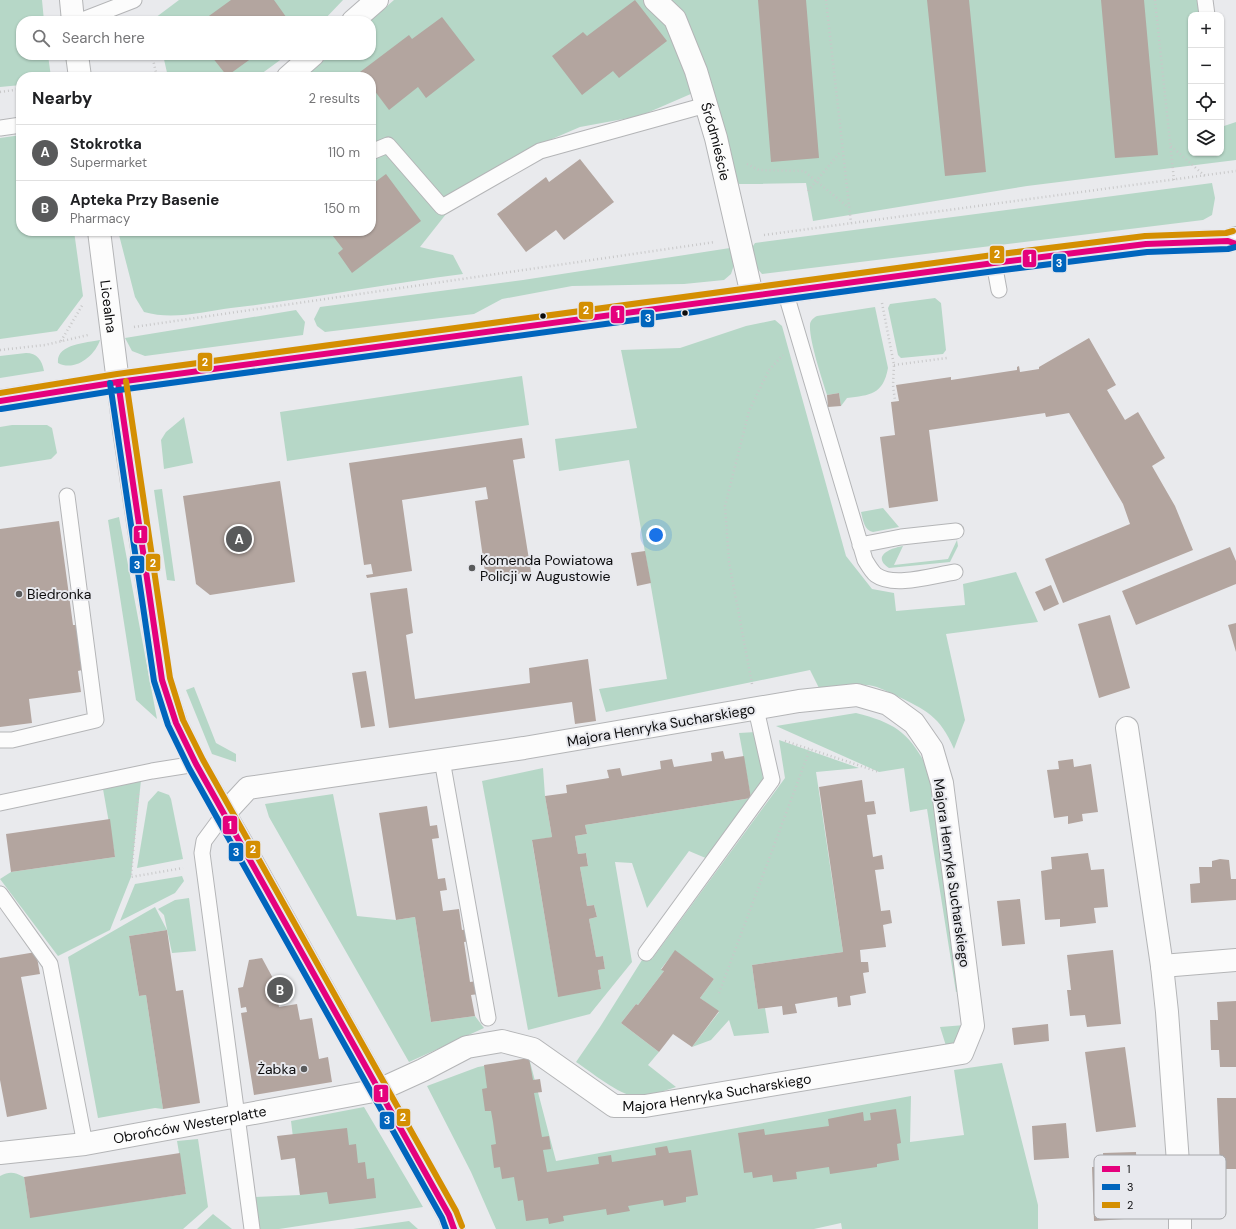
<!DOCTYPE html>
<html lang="en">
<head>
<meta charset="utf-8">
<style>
  body { margin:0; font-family:"DM Sans",sans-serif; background:#f2f2f2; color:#202124 }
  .controls { position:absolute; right:12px; top:12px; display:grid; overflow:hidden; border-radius:8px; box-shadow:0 1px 3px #0004 }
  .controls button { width:36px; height:36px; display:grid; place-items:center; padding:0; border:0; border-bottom:1px solid #e0e0e0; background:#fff; color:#202124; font:20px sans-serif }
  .you { position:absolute; left:656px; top:535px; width:14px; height:14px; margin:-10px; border:3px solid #fff; border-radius:50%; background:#1a73e8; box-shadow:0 0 0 6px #1a73e833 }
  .badge { display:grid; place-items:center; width:26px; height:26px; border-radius:50%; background:#595a5b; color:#fff; font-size:13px; font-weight:700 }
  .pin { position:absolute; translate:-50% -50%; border:2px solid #fff; box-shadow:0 1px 4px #0006 }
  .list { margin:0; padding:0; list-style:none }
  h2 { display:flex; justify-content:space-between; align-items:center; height:52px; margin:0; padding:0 16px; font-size:17px }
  h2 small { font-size:13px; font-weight:400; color:#757577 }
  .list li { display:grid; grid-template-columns:26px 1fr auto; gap:12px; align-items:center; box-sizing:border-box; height:56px; padding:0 16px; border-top:1px solid #e0e0e0 }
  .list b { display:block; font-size:15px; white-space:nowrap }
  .list p { margin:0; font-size:13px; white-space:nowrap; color:#757577 }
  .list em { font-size:13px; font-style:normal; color:#757577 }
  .icon { flex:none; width:22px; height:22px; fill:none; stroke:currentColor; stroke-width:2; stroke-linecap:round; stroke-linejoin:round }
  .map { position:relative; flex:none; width:1236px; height:1229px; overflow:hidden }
  .search { position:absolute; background:#fff; box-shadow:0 1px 3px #0004; left:16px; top:16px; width:360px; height:44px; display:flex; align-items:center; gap:10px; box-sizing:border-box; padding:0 14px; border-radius:16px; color:#757577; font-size:15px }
  .panel { position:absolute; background:#fff; box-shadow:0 1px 3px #0004; left:16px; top:72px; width:360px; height:164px; border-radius:16px }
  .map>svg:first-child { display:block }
  .green { fill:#b6d7c7 }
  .building { fill:#b3a59f }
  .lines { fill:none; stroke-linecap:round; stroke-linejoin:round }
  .lane-casing { stroke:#b4b5b7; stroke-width:17 }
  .street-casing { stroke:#b4b5b7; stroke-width:24 }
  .primary-casing { stroke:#b4b5b7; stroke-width:24 }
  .path { stroke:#c8c8c9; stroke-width:2.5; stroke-dasharray:1 3; stroke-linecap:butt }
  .lane { stroke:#fcfcfc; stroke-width:15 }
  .street { stroke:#fcfcfc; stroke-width:22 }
  .primary { stroke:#fcfcfc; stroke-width:22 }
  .bus-1-casing { stroke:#e8e9ee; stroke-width:9 }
  .bus-2-casing { stroke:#e8e9ee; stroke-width:9 }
  .bus-3-casing { stroke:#e8e9ee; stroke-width:9 }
  .bus-1 { stroke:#e5007d; stroke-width:6 }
  .bus-2 { stroke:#0065bd; stroke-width:6 }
  .bus-3 { stroke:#d48f02; stroke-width:6 }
  .bus-dot { fill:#0c0c0d; stroke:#e8e9ee; stroke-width:1.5 }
  .poi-dot { fill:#595a5b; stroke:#e8e9ee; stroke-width:1.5 }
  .labels { text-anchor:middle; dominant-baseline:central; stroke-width:4; stroke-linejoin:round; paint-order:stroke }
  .street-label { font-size:14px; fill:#0c0c0d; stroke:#e8e9ee }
  .poi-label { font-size:14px; fill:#0c0c0d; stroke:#e8e9ee; text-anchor:start }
  .key { fill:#e8e9ee; stroke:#a6a7aa; stroke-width:1 }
  .key-label { font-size:11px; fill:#0c0c0d }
  .line-badge { stroke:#e8e9ee; stroke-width:1.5 }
  .badge-label { font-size:11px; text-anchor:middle; font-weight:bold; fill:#fff }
</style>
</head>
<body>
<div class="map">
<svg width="1236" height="1229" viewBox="0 0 1236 1229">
  <rect width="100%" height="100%" fill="#e9eaed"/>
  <path class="green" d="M 0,0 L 42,0 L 44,21 L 21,21 L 21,55 L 48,55 L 51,77 L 21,77 L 21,85 L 0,87 Z
    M 179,0 L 343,0 L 323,21 L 156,21 L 155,18 Z
    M 394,0 L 643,0 L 670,31 L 693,93 L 640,116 L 580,127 L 531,148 L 469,185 L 420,247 L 453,255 L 463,274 C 385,284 309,299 231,308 C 203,312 172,320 144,312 L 135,297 L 118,231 L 371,231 L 371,77 L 305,77 L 330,55 L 371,55 L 370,21 Z
    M 669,0 L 1206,0 L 1208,15 L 1191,15 L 1191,153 L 1221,153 L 1221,127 L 1236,122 L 1236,160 L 1027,186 L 813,221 L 806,183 L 739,184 L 729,170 Z
    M 163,55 L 287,55 L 257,77 L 168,77 Z
    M 21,135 L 21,231 L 74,231 L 83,296 L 57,331 L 0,339 L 0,138 Z
    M 1212,183 L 1215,198 L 1212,215 L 1203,220 L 762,274 L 756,267 L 751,249 L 755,243 Z
    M 730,248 L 734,265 L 731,274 L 724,280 L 684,284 L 572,286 L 502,299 L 474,314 L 325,332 L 317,326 L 314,319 L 320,307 L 523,280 Z
    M 935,298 L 941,303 L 946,350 L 943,354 L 901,358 L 898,355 L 888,308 L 890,304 Z
    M 875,307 L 888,368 C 883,395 870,395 847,398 L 841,406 L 839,393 L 827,395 C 822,379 809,340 810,325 C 810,321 813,318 817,316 Z
    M 296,310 L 305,322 L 303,335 L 145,356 L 132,351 L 125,338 Z
    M 775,320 L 782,326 L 846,556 L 872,589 L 894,593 L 896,611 L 965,605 L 963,584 L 1016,572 L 1038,622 L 946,634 L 965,720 L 954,749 C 940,716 926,710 895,695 C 886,691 875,685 866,685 C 851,684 835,688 821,692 L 810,670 L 606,712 L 599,689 L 667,679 L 629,460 L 559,471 L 555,439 L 637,428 L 621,350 L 680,348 L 746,326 Z
    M 100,340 C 95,356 75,372 58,363 C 56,344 86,343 100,340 Z
    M 26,353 C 37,353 42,360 44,371 L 0,378 L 0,356 Z
    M 522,376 L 529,425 L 287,461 L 280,412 Z
    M 184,417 L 193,463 L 164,469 L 161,440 L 166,432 Z
    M 12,425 L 47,425 L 52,428 L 57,453 L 51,459 L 0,467 L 0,427 Z
    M 162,489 L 175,581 L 167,580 L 154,490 Z
    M 883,508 L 899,527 L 873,532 C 864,530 863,520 861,512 Z
    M 119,517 L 157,719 L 136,700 L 108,520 Z
    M 957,540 L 958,546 L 950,562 L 889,568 C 871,556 891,548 903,546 L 894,565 L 948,559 Z
    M 194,687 L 216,743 L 236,754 L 236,762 L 212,754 L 186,690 Z
    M 856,713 C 895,723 909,732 928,769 L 963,991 L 956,992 L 927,809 L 910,812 L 904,768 L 879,772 L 776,726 Z
    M 756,732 L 764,785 L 708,859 L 689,851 L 647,908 L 632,863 L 615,862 L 632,962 L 590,1014 L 528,1030 L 482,781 L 543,768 L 545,796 L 552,837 L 532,841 L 558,996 L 601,989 L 598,970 L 605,969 L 603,956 L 596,957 L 589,919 L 597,917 L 594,905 L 587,906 L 580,867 L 588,865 L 586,853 L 578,854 L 575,836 L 587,834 L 585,825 L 751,798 L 739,733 Z
    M 779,740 L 859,768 L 816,772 L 843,952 L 752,965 L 758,1009 L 765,1008 L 769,1033 L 734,1036 L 729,1020 L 711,1040 L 692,1047 L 719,1012 L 700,998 L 714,979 L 675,951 L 661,969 L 664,971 L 638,1005 L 636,1004 L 621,1023 L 659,1052 L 648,1065 L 676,1087 C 664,1091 651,1096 637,1096 C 621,1097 590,1071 576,1062 L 600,1027 L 642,960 L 652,959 L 785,778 Z
    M 141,780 L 131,877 L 110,930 L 58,956 L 0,879 L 11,872 L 115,857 L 103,789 Z
    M 158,791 L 169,795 L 171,799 L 183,859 L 137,868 L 148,802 Z
    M 333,794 L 357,916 L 396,920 L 415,917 L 431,1022 L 475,1016 L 484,1028 L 409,1062 L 269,817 L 265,804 Z
    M 182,876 L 184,881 L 175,893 L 120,921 L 135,884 Z
    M 189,898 L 196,951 L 172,953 L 164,915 L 158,909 L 175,900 Z
    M 155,907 L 167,930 L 129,936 L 139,996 L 146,995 L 163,1109 L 155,1108 L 98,1118 L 68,957 Z
    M 965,1025 L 975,1031 L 948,1052 L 940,1027 Z
    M 529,1058 L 556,1161 L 911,1096 L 910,1142 L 964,1135 L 954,1070 L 1002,1063 L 1038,1205 L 1038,1229 L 842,1229 L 841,1223 L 814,1229 L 496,1229 L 471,1172 L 427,1086 L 478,1067 Z
    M 364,1107 L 423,1207 L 279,1229 L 260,1229 L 255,1197 L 300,1195 L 291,1121 Z
    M 198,1139 L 208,1207 L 183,1229 L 0,1229 L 0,1176 C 10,1171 14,1172 24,1177 L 30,1217 L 186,1194 L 177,1141 Z
    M 213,1214 L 232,1229 L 197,1229 Z
    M 409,1221 L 418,1229 L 353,1229 Z"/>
  <path class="building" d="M 231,0 L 274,0 L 289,21 L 202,21 Z
    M 635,0 L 667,41 L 619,78 L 613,71 L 582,95 L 552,56 L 583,32 L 587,36 Z
    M 758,0 L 806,0 L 819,158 L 771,162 Z
    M 927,0 L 969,0 L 986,172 L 945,176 Z
    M 1101,0 L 1144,0 L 1158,155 L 1115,158 Z
    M 442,17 L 475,60 L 426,98 L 418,87 L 389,110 L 371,86 L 371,77 L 364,77 L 360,72 L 409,35 L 412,39 Z
    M 215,55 L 256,55 L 227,76 L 212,57 Z
    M 580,159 L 614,202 L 564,240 L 556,230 L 526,252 L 497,214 L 546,177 L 549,182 Z
    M 386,174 L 421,221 L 352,273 L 338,253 L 343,249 L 329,231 L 371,231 L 371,185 Z
    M 1089,338 L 1116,385 L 1107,390 L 1125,420 L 1138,412 L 1165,458 L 1152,466 L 1175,506 L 1193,550 L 1063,603 L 1045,559 L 1130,524 L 1123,504 L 1069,413 L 1046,417 L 1045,413 L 929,430 L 938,501 L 889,508 L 880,437 L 895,435 L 891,402 L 899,401 L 896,385 L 951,377 L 951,380 L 1017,370 L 1017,367 L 1019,366 L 1020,372 L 1039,369 L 1039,367 Z
    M 839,393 L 841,406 L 828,407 L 827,395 Z
    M 522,438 L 525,458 L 513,460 L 531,572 L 486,579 L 475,501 L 488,499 L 486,487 L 402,500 L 412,571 L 367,578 L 366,575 L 373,574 L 371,564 L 364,565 L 349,463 Z
    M 280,481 L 295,582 L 210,595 L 196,584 L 183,496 Z
    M 59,521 L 73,625 L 76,625 L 82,670 L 78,671 L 81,692 L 29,699 L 32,723 L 0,727 L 0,529 Z
    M 1230,547 L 1236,561 L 1236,584 L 1136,625 L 1122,591 Z
    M 645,551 L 651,583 L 637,586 L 631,553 Z
    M 1051,585 L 1059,604 L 1044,611 L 1035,592 Z
    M 407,588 L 413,633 L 406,635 L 415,699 L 530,683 L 529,668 L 588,659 L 596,721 L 575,724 L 572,702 L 389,728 L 370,593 Z
    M 1110,615 L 1130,688 L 1099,698 L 1078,624 Z
    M 1236,623 L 1236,652 L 1228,625 Z
    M 366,671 L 375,726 L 361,728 L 352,673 Z
    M 723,751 L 725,759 L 744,756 L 751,798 L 585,825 L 587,834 L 575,836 L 578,854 L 586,853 L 588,866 L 580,867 L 587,906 L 594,905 L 597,917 L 589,919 L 596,957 L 603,956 L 605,969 L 598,970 L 601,989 L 558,997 L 532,840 L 552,837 L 545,796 L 567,793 L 566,785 L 609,778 L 607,770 L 620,768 L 622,776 L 661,769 L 660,761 L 672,759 L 674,767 L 712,761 L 711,753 Z
    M 1073,759 L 1074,767 L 1091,764 L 1098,812 L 1082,814 L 1083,821 L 1068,824 L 1068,816 L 1054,818 L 1047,770 L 1059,769 L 1058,761 Z
    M 862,780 L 865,802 L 874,801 L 876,814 L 867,815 L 873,857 L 882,855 L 884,869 L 875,870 L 881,911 L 890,910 L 892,923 L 883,925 L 886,947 L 860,950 L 861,962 L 868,962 L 869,972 L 863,973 L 866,993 L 850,996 L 851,1005 L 838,1007 L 837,997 L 795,1004 L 797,1013 L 783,1015 L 782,1006 L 758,1009 L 752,965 L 843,952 L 819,787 Z
    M 427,806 L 430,826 L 437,825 L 439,838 L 432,839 L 438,879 L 445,878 L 447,890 L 440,891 L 443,911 L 459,909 L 462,930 L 468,929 L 471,941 L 464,942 L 470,982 L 477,981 L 479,994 L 471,995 L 475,1016 L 431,1022 L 415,917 L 396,920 L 379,813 Z
    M 110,819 L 115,857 L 11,872 L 6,834 Z
    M 1088,853 L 1091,870 L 1104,869 L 1108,907 L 1094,908 L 1096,923 L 1060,927 L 1060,919 L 1045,920 L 1041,871 L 1052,869 L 1051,857 Z
    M 1220,859 L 1229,860 L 1231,879 L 1236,879 L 1236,900 L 1191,903 L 1190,884 L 1200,883 L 1199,867 L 1212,867 L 1212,861 Z
    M 1020,899 L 1025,944 L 1002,946 L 997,901 Z
    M 167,930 L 176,991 L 183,990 L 200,1103 L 163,1109 L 146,995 L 139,996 L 129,936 Z
    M 675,950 L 714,979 L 700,998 L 719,1011 L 692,1047 L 673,1034 L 659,1052 L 621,1023 L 636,1004 L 638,1005 L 664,971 L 661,970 Z
    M 1113,950 L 1121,1024 L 1087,1027 L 1085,1015 L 1070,1016 L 1067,990 L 1071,990 L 1067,955 Z
    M 36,952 L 40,974 L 21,977 L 47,1109 L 7,1117 L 0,1080 L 0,958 Z
    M 262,958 L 275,982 L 281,982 L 283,1001 L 278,1002 L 279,1007 L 297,1004 L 300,1020 L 312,1018 L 319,1059 L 328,1057 L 332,1082 L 254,1095 L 241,1013 L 247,1012 L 246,1007 L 241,1008 L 238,988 L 243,987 L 249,960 Z
    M 1236,1001 L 1236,1067 L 1220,1067 L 1219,1050 L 1211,1050 L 1210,1020 L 1218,1020 L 1217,1002 Z
    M 1048,1024 L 1049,1041 L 1014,1045 L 1012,1028 Z
    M 1125,1047 L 1136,1127 L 1096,1132 L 1085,1052 Z
    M 529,1058 L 533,1080 L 540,1079 L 542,1092 L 534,1093 L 542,1137 L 549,1136 L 551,1149 L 543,1150 L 547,1172 L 599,1164 L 598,1157 L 611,1155 L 612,1162 L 656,1155 L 655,1148 L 667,1146 L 669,1153 L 691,1150 L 698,1195 L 686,1197 L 686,1202 L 664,1206 L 663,1200 L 628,1206 L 630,1211 L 607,1215 L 606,1209 L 563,1216 L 564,1221 L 549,1224 L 548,1218 L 526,1221 L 523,1200 L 518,1201 L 514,1177 L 502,1179 L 500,1167 L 494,1168 L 491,1145 L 496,1144 L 493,1122 L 491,1111 L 485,1111 L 482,1089 L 487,1088 L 484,1065 Z
    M 1217,1098 L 1236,1098 L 1236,1169 L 1220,1169 Z
    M 896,1109 L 901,1143 L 897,1144 L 899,1160 L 877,1164 L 877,1167 L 830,1174 L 829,1167 L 796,1172 L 797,1179 L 773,1182 L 772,1175 L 753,1178 L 752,1172 L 744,1173 L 738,1133 L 764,1129 L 765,1135 L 829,1126 L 828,1119 L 863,1112 L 864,1121 L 871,1120 L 870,1113 Z
    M 1066,1123 L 1069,1158 L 1034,1160 L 1032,1126 Z
    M 347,1128 L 349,1145 L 356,1144 L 358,1163 L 365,1162 L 367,1179 L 374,1178 L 376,1198 L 329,1204 L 327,1192 L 300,1195 L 295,1158 L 281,1160 L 277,1136 Z
    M 1136,1152 L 1139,1218 L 1094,1221 L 1092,1167 L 1104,1167 L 1103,1153 Z
    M 180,1153 L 186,1194 L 30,1218 L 24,1177 Z"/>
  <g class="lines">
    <g class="lane-casing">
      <path id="lane" d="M 1205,0 L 1207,15
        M 80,21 L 134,0
        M 0,128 L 21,125
        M 371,152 L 388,145 L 442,207 L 540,151 L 706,105
        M 994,263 L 999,290
        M 785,291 L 865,560 C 868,565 872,572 876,575 C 894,588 934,575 955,572
        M 860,545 L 901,537 L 956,531
        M 0,740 L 12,740 L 96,720 L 67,496
        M 442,760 L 488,1018
        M 0,803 L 152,771 L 196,764
        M 224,814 L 204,841 L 202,853 L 252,1229
        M 0,894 L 50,964 L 85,1144
        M 646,953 L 772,780 L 756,709"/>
    </g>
    <g class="street-casing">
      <g id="street">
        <path d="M 71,0 L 73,21"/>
        <path id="s1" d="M 655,0 L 675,19 L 696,71 L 716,138 L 752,295"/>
        <path d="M 353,21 L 377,0"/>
        <path d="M 77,55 L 80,77"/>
        <path d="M 288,77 L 313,55"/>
        <path id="s2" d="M 99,231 L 124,430 L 162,680 L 176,723 L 196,764 L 245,849 L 449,1215 L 454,1229"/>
        <path d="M 1127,728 L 1162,966 L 1167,1012 L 1180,1190 L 1180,1229"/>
        <path d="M 1162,966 L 1236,960"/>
        <path id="s3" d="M 0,1153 L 85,1144 L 379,1090 L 423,1070 L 467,1047 L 502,1041 L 533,1049 L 614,1106 L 645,1106 L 962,1053 L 973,1026 L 942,783 L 932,749 L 914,723 L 888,704 L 857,695 L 799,701 L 524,748 L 248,788 L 224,814"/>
      </g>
    </g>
    <g class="primary-casing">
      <path id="primary" d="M 0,401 L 118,382 L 994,263 L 1146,244 L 1228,241 L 1236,238"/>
    </g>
    <path class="path" d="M 826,0 L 851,223
      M 1155,0 L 1174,180
      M 152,55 L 157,77
      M 0,92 L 21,89
      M 1171,146 L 1205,176
      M 747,164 L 759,170 L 804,171 L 848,207
      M 808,191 L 841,151
      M 764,235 L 1236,171
      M 882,303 L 894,365 L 893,385 L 895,401
      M 134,327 L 715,242
      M 61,341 L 83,304
      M 0,350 L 45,345 L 88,335
      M 894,365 L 947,358
      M 752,684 L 729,562 L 725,506 L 749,411 L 769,370 L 783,355
      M 785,741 L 879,772
      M 138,794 L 131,877 L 183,868
      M 719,993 L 810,749"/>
    <use href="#lane" class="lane"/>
    <use href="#street" class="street"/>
    <use href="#primary" class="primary"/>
    <g class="bus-1-casing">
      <path id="bus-1" d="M 118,382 L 162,680 L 176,723 L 196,764 L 449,1215 L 454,1229
        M 0,401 L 118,382 L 994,263 L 1146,244 L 1228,241 L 1236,244"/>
    </g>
    <g class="bus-2-casing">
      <path id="bus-2" d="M 110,383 L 154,681 L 168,725 L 189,768 L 442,1218 L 446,1229
        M 1,409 L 119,390 L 995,271 L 1147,252 L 1228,249 L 1236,247"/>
    </g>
    <g class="bus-3-casing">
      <path id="bus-3" d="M 126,381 L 170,678 L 183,720 L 203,760 L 456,1211 L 462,1226
        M 0,393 L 117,374 L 993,255 L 1145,236 L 1226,233 L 1233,231"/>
    </g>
    <use href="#bus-1" class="bus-1"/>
    <use href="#bus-2" class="bus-2"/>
    <use href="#bus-3" class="bus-3"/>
  </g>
  <g class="bus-dot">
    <circle cx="685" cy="313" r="3.5"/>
    <circle cx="543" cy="316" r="3.5"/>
  </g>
  <g class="poi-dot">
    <circle cx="472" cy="568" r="4"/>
    <circle cx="19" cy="594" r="4"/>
    <circle cx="304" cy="1069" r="4"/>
  </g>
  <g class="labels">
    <g class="street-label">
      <text stroke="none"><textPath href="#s1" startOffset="157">Śródmieście</textPath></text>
      <text stroke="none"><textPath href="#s2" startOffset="76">Licealna</textPath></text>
      <text transform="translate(661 725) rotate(-10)">Majora Henryka Sucharskiego</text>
      <text transform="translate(952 873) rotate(82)">Majora Henryka Sucharskiego</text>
      <text stroke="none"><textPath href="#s3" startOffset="753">Majora Henryka Sucharskiego</textPath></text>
      <text stroke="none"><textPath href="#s3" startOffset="192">Obrońców Westerplatte</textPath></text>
    </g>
    <g class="poi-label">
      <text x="480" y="560">Komenda Powiatowa<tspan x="480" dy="16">Policji w Augustowie</tspan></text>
      <text x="27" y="594">Biedronka</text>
      <text x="296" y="1069" text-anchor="end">Żabka</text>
    </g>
  </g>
  <rect x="1094" y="1155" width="132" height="64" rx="6" class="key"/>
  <rect x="1102" y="1166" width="18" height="6" fill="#e5007d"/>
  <rect x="1102" y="1184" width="18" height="6" fill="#0065bd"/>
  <rect x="1102" y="1202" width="18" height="6" fill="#d48f02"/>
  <g class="key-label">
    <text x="1127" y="1173">1</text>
    <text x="1127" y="1191">3</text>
    <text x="1127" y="1209">2</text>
  </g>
  <g class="line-badge">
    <rect x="989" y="245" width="16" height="19" rx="4" fill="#d48f02"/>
    <rect x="1022" y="249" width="15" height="19" rx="4" fill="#e5007d"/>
    <rect x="1052" y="253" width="15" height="20" rx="4" fill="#0065bd"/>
    <rect x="578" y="301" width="16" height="19" rx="4" fill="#d48f02"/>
    <rect x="610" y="305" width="15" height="19" rx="4" fill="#e5007d"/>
    <rect x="640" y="309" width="15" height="19" rx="4" fill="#0065bd"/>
    <rect x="197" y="352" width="16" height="20" rx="4" fill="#d48f02"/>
    <rect x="133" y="525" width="15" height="19" rx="4" fill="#e5007d"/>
    <rect x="145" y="553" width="16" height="19" rx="4" fill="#d48f02"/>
    <rect x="129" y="555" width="16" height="19" rx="4" fill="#0065bd"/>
    <rect x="222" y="815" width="16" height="20" rx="4" fill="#e5007d"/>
    <rect x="245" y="840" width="16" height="19" rx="4" fill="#d48f02"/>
    <rect x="228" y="842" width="16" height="20" rx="4" fill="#0065bd"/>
    <rect x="373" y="1084" width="16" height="19" rx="4" fill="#e5007d"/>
    <rect x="396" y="1108" width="15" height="19" rx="4" fill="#d48f02"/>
    <rect x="379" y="1111" width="16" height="19" rx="4" fill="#0065bd"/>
  </g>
  <g class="badge-label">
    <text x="997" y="258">2</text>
    <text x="1030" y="262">1</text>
    <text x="1059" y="267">3</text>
    <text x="586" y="314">2</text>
    <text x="618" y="318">1</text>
    <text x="648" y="322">3</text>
    <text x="205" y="366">2</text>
    <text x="140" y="538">1</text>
    <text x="153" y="567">2</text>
    <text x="137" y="569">3</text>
    <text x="230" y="829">1</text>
    <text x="253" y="853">2</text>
    <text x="236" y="856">3</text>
    <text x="381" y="1097">1</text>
    <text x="403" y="1121">2</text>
    <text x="387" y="1124">3</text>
  </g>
</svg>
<div class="controls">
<button>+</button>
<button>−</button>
<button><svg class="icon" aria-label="locate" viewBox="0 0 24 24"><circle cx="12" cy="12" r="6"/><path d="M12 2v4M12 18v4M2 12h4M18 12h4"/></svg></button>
<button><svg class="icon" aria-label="layers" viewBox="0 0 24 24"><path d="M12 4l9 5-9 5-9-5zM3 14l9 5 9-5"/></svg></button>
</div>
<div class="you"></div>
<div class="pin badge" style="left:239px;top:539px">A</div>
<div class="pin badge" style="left:280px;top:990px">B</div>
<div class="search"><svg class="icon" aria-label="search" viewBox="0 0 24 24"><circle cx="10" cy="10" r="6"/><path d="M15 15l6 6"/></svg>Search here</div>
<section class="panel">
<h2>Nearby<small>2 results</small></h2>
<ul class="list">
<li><span class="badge">A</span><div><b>Stokrotka</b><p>Supermarket</p></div><em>110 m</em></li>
<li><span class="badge">B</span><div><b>Apteka Przy Basenie</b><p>Pharmacy</p></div><em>150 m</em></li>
</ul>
</section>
</div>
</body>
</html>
